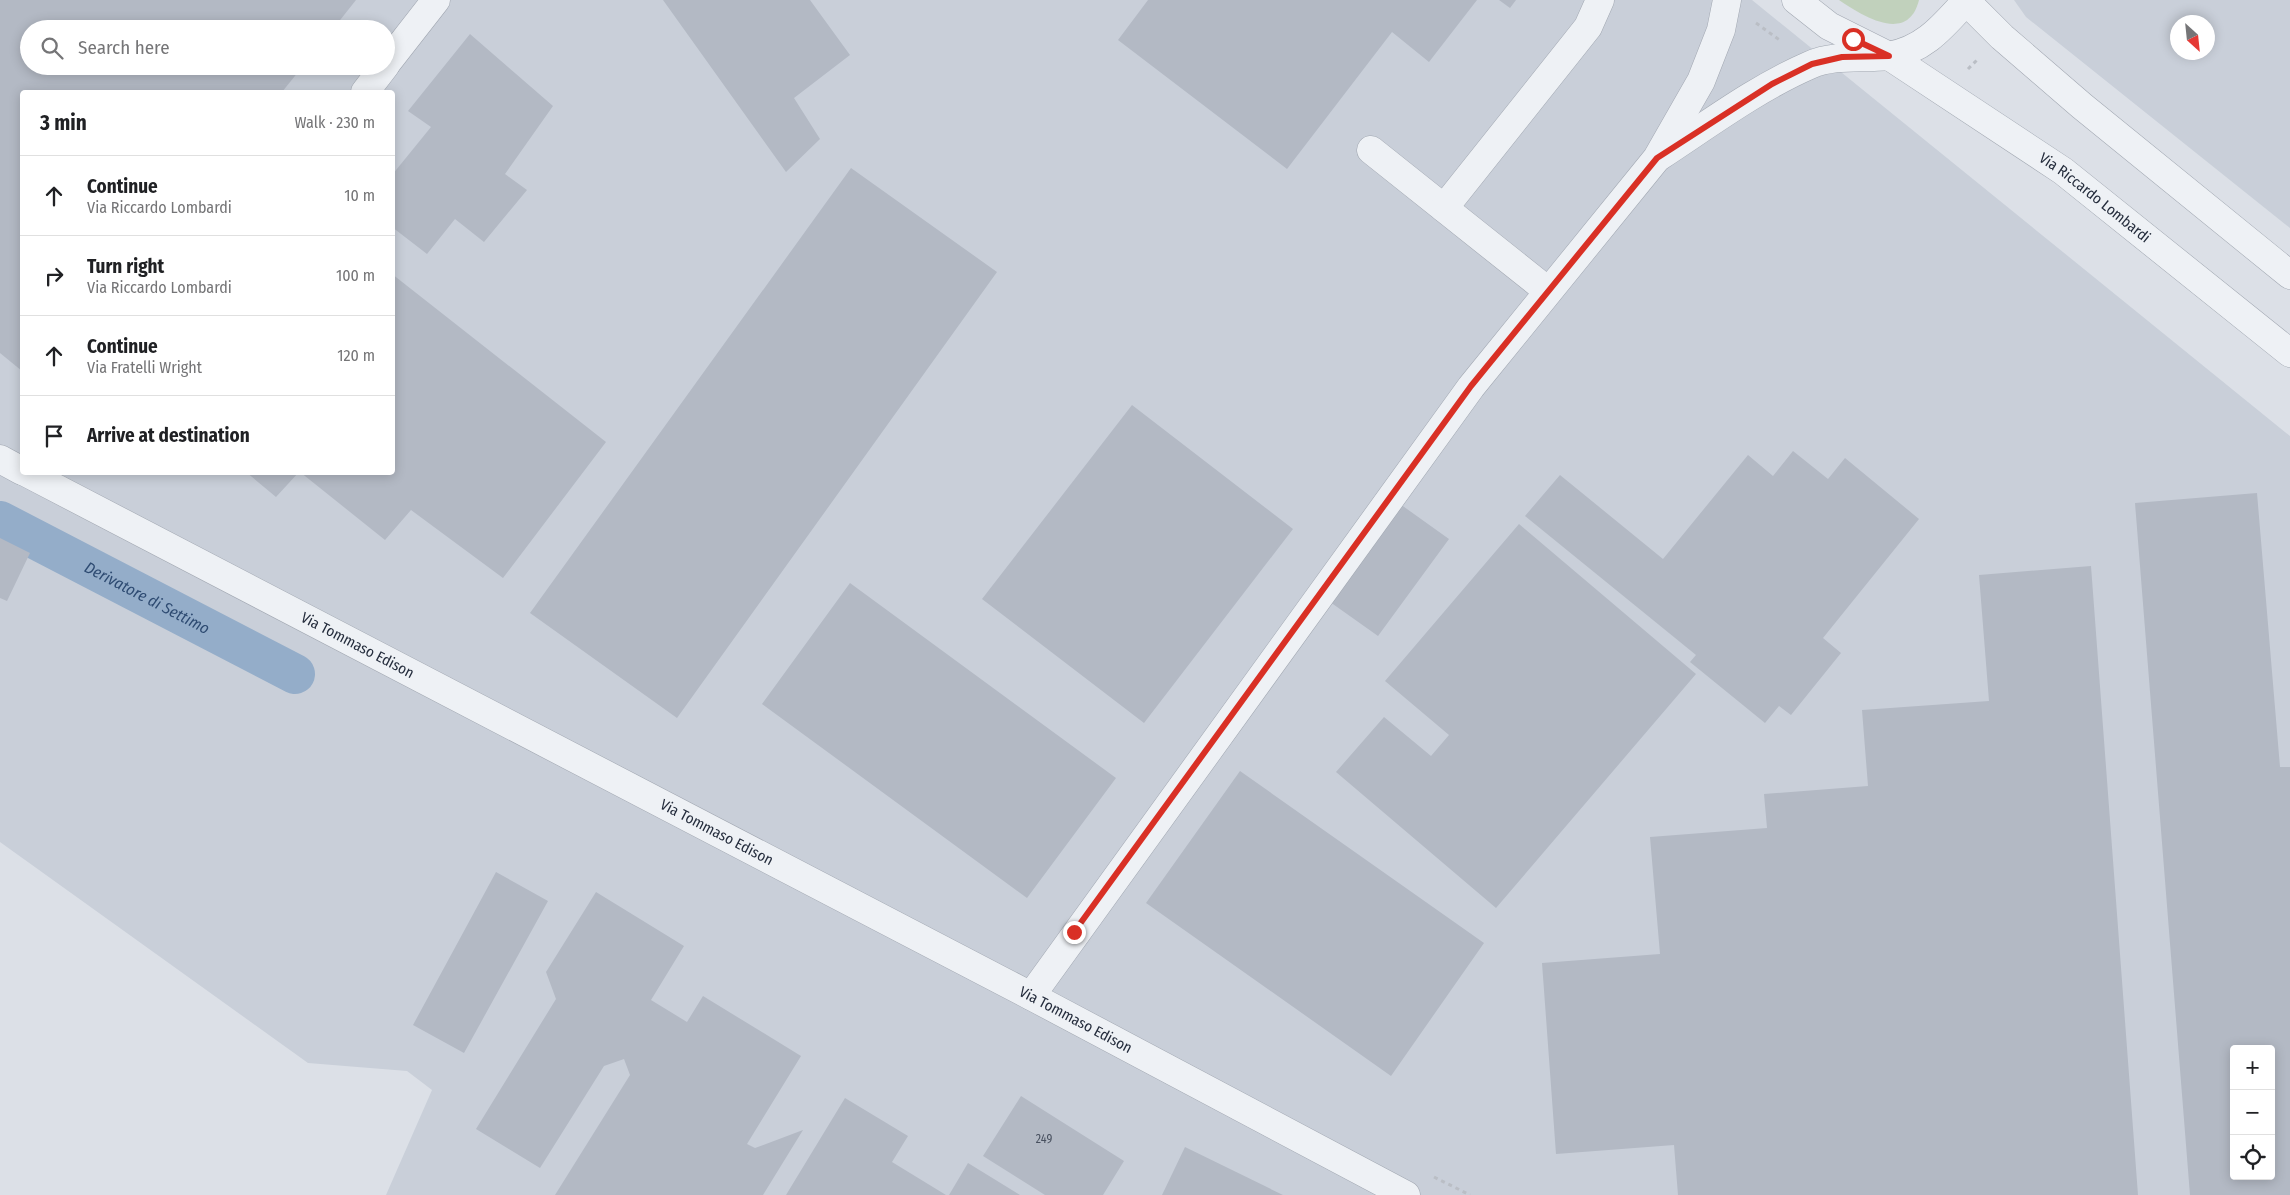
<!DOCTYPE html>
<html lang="en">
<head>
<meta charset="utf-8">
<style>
  body { margin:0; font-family:"Fira Sans Condensed",sans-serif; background:#f2f2f2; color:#202124 }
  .controls { position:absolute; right:15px; bottom:15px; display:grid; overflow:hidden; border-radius:5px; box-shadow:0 2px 12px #0003 }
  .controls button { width:45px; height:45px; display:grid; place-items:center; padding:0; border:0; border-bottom:1px solid #e0e0e0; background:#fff; color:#202124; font:25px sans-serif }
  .compass { position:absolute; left:2170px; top:15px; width:45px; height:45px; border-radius:50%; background:#fff; box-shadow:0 2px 12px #0003; rotate:153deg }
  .stop { position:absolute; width:15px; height:15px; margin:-11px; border:4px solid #d93025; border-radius:50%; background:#fff }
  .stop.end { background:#d93025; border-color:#fff; box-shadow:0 1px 5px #0008 }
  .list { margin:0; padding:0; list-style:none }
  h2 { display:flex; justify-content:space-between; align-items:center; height:65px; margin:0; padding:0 20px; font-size:21px }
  h2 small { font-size:16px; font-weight:400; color:#757577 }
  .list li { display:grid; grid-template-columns:32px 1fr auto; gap:15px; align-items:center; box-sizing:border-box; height:80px; padding:0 20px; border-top:1px solid #e0e0e0 }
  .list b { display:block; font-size:19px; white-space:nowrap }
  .list p { margin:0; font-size:16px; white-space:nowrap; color:#757577 }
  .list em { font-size:16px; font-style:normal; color:#757577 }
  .icon { flex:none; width:28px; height:28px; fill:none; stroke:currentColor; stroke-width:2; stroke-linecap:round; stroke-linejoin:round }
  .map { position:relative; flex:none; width:2290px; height:1195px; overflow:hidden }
  .search { position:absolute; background:#fff; box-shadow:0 2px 12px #0003; left:20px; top:20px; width:375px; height:55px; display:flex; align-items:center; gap:12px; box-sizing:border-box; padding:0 18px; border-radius:28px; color:#757577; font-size:19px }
  .panel { position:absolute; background:#fff; box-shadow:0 2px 12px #0003; left:20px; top:90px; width:375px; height:385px; border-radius:5px }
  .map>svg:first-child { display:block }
  .built { fill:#c9cfd9; fill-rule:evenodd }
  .green { fill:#c1d1bc }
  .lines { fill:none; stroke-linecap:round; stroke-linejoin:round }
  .canal { stroke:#94adc9; stroke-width:40 }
  .building { fill:#b3b9c4; fill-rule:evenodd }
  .minor-casing { stroke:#a1a7b1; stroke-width:29 }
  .path { stroke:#babec5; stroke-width:3; stroke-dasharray:4 4; stroke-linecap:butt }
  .minor { stroke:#eef1f5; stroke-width:28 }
  .route { stroke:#d93025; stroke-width:6 }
  .labels { text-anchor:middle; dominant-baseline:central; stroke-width:4; stroke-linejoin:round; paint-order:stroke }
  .number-label { font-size:12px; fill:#48505f }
  .street-label { font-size:15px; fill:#252d3d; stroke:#ebeff4 }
  .water-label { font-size:16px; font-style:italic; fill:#2e4b72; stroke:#ebeff4 }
</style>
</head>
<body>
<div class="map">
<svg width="2290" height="1195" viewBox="0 0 2290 1195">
  <rect width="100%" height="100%" fill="#dce0e7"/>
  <path class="built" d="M 0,0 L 1752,0 L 2290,436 L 2290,1195 L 386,1195 L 432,1090 L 407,1071 L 308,1063 L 0,842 ZM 29,29 L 386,29 L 386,66 L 29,66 ZM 22,92 L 392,92 L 392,472 L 22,472 ZM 2234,1049 L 2271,1049 L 2271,1176 L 2234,1176 Z
    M 2014,0 L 2290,0 L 2290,228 L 2026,17 ZM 2178,22 L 2208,22 L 2208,52 L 2178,52 Z"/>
  <path class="green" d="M 1839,0 L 1919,0 C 1908,44 1864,17 1839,0 Z"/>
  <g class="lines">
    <path class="canal" id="s1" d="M 0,521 L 295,674"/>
  </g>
  <path class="building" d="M 0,0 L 356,0 L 333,29 L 29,29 L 29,66 L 303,66 L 282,92 L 22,92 L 22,371 L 0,353 Z
    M 663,0 L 810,0 L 850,55 L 794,98 L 820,139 L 786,172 Z
    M 1148,0 L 1477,0 L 1429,62 L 1392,32 L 1287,169 L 1118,40 Z
    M 1499,0 L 1516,0 L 1510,8 Z
    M 470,34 L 553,106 L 505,174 L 527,190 L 484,242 L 455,219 L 427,254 L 392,227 L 392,175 L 431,127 L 408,111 Z
    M 851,168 L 997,272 L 677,718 L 530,613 Z
    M 392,274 L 606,442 L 503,578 L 411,510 L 385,540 L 300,472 L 392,472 Z
    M 1132,405 L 1293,529 L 1144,723 L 982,599 Z
    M 1793,451 L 1828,479 L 1845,458 L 1919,519 L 1823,638 L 1841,653 L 1791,715 L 1779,706 L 1765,723 L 1690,662 L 1696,655 L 1525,516 L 1560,475 L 1663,559 L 1748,455 L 1773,476 Z
    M 246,472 L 299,472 L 276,497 Z
    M 2257,493 L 2280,767 L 2290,767 L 2290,1195 L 2190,1195 L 2135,503 ZM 2234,1049 L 2271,1049 L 2271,1176 L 2234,1176 Z
    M 1393,499 L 1449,539 L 1378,636 L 1323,597 Z
    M 1519,524 L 1696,674 L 1496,908 L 1336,772 L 1384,717 L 1431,756 L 1449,735 L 1385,681 Z
    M 0,538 L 30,553 L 7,601 L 0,598 Z
    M 2091,566 L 2138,1195 L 1678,1195 L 1674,1145 L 1556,1154 L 1542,963 L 1660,954 L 1650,837 L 1767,828 L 1764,794 L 1868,786 L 1862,710 L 1989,701 L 1979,575 Z
    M 850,583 L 1116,778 L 1027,898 L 762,704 Z
    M 1240,771 L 1484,943 L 1391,1076 L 1146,903 Z
    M 496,872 L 548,901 L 464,1053 L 413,1025 Z
    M 596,892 L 684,946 L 651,1000 L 687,1022 L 703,996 L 801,1056 L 747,1144 L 755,1148 L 803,1130 L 763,1195 L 555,1195 L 630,1075 L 624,1059 L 604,1066 L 540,1168 L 476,1129 L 556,999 L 546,972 Z
    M 1021,1096 L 1124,1161 L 1103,1195 L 1045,1195 L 983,1156 Z
    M 845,1098 L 908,1136 L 892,1162 L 946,1195 L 786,1195 Z
    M 1185,1147 L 1283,1195 L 1162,1195 Z
    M 968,1163 L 1020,1195 L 949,1195 Z"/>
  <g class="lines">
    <g class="minor-casing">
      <g id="minor">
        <path id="s2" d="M 1796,0 L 1829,26 L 1889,56 L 2063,171 L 2290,353"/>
        <path d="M 1965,0 L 2002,37 L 2082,106 L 2290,275"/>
        <path d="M 386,64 L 436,0"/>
        <path d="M 365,92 L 385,66"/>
        <path d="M 1371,150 L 1548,291"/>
        <path d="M 1660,156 C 1709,124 1757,88 1810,65 C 1835,54 1862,59 1888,56 C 1925,50 1944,25 1967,0"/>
        <path d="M 1444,208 L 1588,27 L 1600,0"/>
        <path d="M 0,459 L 22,471"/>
        <path id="s3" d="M 25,472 L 1031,996 L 1406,1195"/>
        <path d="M 1031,996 L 1471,387 L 1657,158 L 1701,81 L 1721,30 L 1727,0"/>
      </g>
    </g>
    <path class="path" d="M 1756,23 L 1781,41
      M 1968,69 L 1978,59
      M 1434,1177 L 1470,1195"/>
    <use href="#minor" class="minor"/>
  </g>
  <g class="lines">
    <path class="route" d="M 1074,932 L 1471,386 L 1657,158 L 1772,84 L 1812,64 L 1842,57 L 1889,56 L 1853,39"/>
  </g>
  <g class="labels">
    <g class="number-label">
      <text x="1044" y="1139">249</text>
    </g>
    <g class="street-label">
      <text stroke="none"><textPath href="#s2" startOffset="359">Via Riccardo Lombardi</textPath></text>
      <text stroke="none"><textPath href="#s3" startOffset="375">Via Tommaso Edison</textPath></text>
      <text stroke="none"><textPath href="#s3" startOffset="780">Via Tommaso Edison</textPath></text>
      <text stroke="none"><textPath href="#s3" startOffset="1185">Via Tommaso Edison</textPath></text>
    </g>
    <g class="water-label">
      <text stroke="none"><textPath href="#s1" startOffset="166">Derivatore di Settimo</textPath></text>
    </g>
  </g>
</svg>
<div class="controls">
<button>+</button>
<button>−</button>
<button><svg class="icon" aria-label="locate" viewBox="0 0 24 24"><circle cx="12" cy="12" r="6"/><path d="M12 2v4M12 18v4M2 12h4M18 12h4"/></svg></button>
</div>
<svg class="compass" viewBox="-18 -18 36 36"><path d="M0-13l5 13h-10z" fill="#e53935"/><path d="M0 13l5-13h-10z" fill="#757577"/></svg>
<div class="stop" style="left:1853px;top:39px"></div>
<div class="stop end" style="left:1074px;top:932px"></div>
<div class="search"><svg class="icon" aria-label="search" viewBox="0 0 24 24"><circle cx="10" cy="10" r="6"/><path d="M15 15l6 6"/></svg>Search here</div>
<section class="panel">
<h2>3 min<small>Walk · 230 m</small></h2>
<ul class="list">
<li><svg class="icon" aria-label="ahead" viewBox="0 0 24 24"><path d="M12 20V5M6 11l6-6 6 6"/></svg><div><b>Continue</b><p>Via Riccardo Lombardi</p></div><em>10 m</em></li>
<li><svg class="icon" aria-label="right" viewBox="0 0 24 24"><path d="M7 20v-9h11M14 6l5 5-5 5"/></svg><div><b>Turn right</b><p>Via Riccardo Lombardi</p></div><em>100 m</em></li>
<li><svg class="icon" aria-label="ahead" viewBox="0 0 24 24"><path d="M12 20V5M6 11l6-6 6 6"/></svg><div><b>Continue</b><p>Via Fratelli Wright</p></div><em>120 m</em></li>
<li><svg class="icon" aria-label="arrive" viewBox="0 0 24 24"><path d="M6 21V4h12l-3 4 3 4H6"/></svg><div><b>Arrive at destination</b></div></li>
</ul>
</section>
</div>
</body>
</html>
